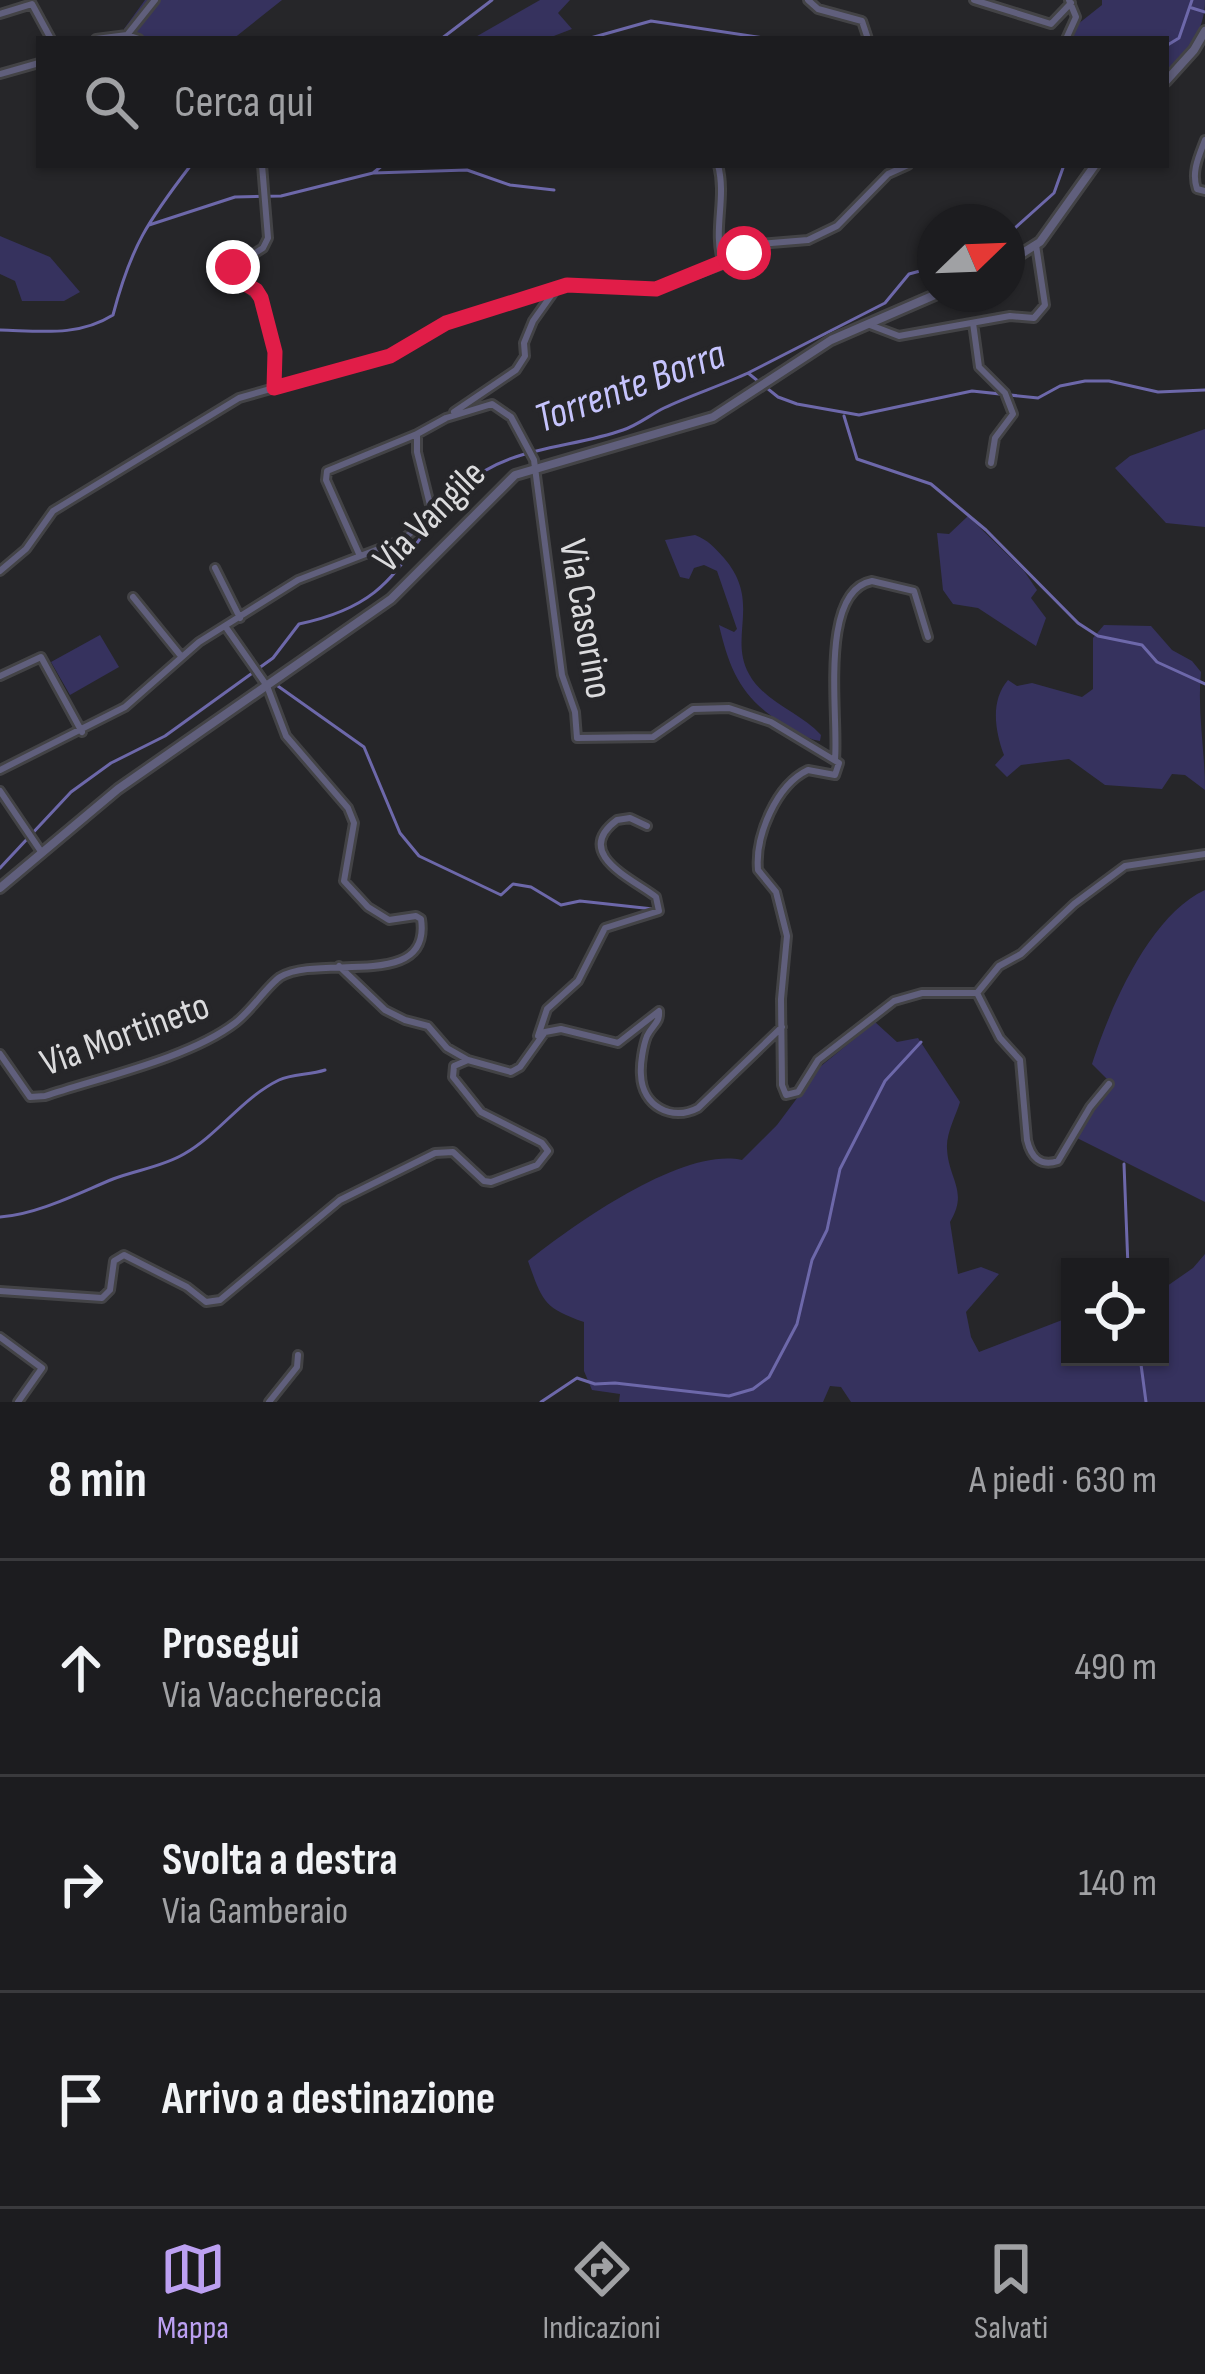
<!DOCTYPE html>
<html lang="it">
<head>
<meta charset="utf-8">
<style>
  body { margin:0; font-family:"Sofia Sans Condensed",sans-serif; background:#29292c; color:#f1f3f6 }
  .controls { position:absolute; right:36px; bottom:36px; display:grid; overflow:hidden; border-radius:0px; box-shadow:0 3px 9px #0004 }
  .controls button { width:108px; height:108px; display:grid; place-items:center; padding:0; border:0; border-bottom:3px solid #3a3a3d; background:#1c1c1f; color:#f1f3f6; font:60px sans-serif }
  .compass { position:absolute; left:917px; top:204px; width:108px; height:108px; border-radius:50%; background:#1c1c1f; box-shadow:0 3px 9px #0004; rotate:67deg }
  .stop { position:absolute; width:36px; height:36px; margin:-27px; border:9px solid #e11d48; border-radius:50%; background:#fff }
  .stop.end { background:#e11d48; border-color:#fff; box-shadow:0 3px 12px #0008 }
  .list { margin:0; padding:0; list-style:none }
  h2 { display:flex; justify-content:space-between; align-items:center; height:156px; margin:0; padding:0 48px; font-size:51px }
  h2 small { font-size:39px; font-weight:400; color:#a0a1a4 }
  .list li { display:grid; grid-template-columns:78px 1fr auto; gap:36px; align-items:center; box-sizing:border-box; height:216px; padding:0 48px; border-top:3px solid #3a3a3d }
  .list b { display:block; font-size:45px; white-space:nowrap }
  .list p { margin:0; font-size:39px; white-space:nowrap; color:#a0a1a4 }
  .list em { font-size:39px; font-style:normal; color:#a0a1a4 }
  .icon { flex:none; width:66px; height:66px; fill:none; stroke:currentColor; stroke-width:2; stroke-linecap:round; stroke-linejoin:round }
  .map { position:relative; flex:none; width:1205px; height:1402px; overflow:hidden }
  .search { position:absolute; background:#1c1c1f; box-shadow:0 3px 9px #0004; left:36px; right:36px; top:36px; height:132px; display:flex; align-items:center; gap:30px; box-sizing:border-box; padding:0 42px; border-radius:0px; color:#a0a1a4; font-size:45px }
  .sheet { height:804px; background:#1c1c1f }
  nav { display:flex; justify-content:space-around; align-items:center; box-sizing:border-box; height:168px; border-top:3px solid #3a3a3d; background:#1c1c1f; font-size:33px; color:#a0a1a4 }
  nav a { display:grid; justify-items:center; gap:6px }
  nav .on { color:#bca0f2 }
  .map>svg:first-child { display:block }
  .green { fill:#36325e }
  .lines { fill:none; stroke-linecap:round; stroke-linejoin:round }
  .stream { stroke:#6d68aa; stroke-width:3 }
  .minor-casing { stroke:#434346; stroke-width:12 }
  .tertiary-casing { stroke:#434346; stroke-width:14 }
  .minor { stroke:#605f7c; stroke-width:6 }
  .tertiary { stroke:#605f7c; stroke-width:8 }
  .route { stroke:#e11d48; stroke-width:15 }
  .labels { text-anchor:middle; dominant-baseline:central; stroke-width:9; stroke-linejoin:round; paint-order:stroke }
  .street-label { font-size:39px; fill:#dbdbdd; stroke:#262629 }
  .water-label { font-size:42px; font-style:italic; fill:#c6c4fd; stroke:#262629 }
</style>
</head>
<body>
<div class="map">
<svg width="1205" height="1402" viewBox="0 0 1205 1402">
  <rect width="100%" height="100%" fill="#262629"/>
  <path class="green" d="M 145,0 L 282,0 L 233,39 L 147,39 L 124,29 Z
    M 540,0 L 570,0 L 558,13 L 572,29 L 546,39 L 472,39 Z
    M 1102,0 L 1205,0 C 1205,32 1187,51 1166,73 L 1166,39 L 1072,39 L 1078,24 L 1102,5 Z
    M 0,236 L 50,257 L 80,292 L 64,301 L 22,301 L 15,281 L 0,274 Z
    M 1205,429 L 1205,527 L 1166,523 L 1115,468 L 1130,456 Z
    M 968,516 L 1024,571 L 1037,590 L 1031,598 L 1046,618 L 1036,646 L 978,608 L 953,604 L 943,590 L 937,533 L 949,534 Z
    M 695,535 C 708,540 714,547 724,558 C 762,602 728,636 749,674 C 764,702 800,712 821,735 L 820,741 C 803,738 792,730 777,720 C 740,695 729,668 719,625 L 734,632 L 737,629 L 717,571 L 704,565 L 694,568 L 689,579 L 680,577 L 665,540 Z
    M 1104,625 L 1151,626 L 1172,650 L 1192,661 L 1201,672 C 1197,713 1205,749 1205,790 L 1185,775 L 1172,774 L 1162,789 L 1105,785 L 1069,759 L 1021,765 L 1007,777 L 995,765 L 1004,755 C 995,731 990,701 1008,680 L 1017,686 L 1032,683 L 1082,697 L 1093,689 L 1093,638 Z
    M 100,635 L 119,667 L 70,695 L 51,662 Z
    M 1205,890 L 1205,1202 L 1077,1138 L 1093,1107 L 1113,1085 L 1092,1064 C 1110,1008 1149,916 1205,890 Z
    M 875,1022 L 897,1042 L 918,1038 L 960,1102 C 956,1115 946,1134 947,1148 C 948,1179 969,1191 950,1222 L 958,1274 L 981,1267 L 999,1274 L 966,1312 L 971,1337 L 979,1352 L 1070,1317 L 1070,1357 L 1160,1357 L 1160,1291 L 1193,1268 L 1205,1254 L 1205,1402 L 851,1402 L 841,1387 L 830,1386 L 823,1402 L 619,1402 L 620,1394 L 592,1390 L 584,1371 L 584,1322 C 543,1308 542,1300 528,1261 C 575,1224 682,1147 742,1160 L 777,1125 L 821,1066 Z"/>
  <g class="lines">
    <path class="stream" d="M 1192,8 L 1205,12
      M 441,39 L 492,0
      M 587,39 L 651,21 L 771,39
      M 1166,46 L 1179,38 L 1192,0
      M 373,173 L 467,170 L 510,185 L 554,190
      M 149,225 L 235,197 L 281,196 L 373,173 L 383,165
      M 1007,235 L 1054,193 L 1064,165
      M 0,330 C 40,331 78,337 113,315 C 131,246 148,221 191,165
      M 748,373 L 885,303 L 909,274 L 935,267
      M 844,416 L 857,459 L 931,484 L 986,530 L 1078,623 L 1098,636 L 1142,645 L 1157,662 L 1205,684
      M 275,684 L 364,747 L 400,833 L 419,856 L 501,895 L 513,884 L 531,887 L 561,905 L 580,901 L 653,909
      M 0,868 L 71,792 L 111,763 L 165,736 L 273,658 L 299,624 C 403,602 397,553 462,488 C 505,446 570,449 623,430 C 638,425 650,415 664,408 C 691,395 720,386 748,373 L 778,397 L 797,404 L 859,415 L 972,391 L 1038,398 L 1060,386 L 1085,381 L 1109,381 L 1158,392 L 1205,390
      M 1124,1164 L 1128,1267
      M 0,1217 C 36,1215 79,1193 113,1179 C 136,1170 162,1167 184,1154 C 219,1134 242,1098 279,1080 C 292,1074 310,1075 325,1070
      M 1140,1357 L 1146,1402
      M 541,1402 L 577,1378 L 595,1384 L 615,1383 L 729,1396 L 753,1389 L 769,1377 L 797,1324 L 812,1260 L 827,1230 L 840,1169 L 885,1081 L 921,1042"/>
    <g class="minor-casing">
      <path id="minor" d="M 808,0 L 818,9 L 862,21 L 868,39
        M 974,0 L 1051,24 L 1071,3
        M 0,14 L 32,4 L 51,39
        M 127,35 L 155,0
        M 96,39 L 127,35 L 139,39
        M 1066,39 L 1076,17 L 1069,0
        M 0,74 L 39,63
        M 1205,140 C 1199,156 1191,172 1197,189 L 1205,191
        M 262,165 L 268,238 L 263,248 L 233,267 L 232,273 L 261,298 L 275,352 L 274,389
        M 718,165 C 727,199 712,230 723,264
        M 973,323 L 979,367 L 1005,393 L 1013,414 L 995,438 L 991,463
        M 870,325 L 899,336 L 1010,316 L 1034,318 L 1045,305 L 1036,245
        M 454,412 L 516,370 L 525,356 L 524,343 L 533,321 L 555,290
        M 360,556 L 326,480 L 327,471 L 417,434
        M 215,568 L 240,618
        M 0,571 L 26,549 L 53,511 L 239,398 L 390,355 L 446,323 L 567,285 L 656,289 L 723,264 L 759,244 L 808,240 L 837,226 L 888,174 L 908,165
        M 133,597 L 181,656
        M 0,676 L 41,657 L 82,732
        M 835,759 C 839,718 818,591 872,581 L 914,591 L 928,637
        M 0,770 L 125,707 L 199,642 L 298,580 L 402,540 L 422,524 L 431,509 L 417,452 L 417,434 L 446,418 L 492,404 L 511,417 L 534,460 L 562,675 L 575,712 L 577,738 L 653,737 L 693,709 L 729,708 L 771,722 L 839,763 L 835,775 L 808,770 C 776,785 755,836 758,870 L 776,892 L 787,936 L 781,999 L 782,1085 L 786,1095 L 798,1092 L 818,1060 L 894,1001 L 922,993 L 977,993 L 999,966 L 1021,954 L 1074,904 L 1125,866 L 1205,854
        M 0,791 L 42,853
        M 339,966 L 385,1010 L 405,1020 L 428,1026 L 447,1048 L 468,1060 L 511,1072 L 520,1067 L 545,1032 L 561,1029 L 618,1043 L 659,1011 C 660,1023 653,1024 647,1036 C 643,1046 640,1065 641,1075 C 642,1106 672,1122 698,1108 L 782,1027
        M 977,993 L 1000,1038 L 1020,1060 L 1027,1140 C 1031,1157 1040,1167 1058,1161 L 1090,1107 L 1109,1084
        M 538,1036 L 547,1009 L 578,981 L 605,928 L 659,911 L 656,897 C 635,880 571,854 617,820 L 630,818 L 647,826
        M 0,1054 L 30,1097 L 45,1096 C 102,1077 189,1058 235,1023 C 251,1011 267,986 280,977 C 319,953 432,992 421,919 L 416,916 L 389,920 L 368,907 L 344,881 L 354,823 L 348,808 L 286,736 L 267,686 L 225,626
        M 0,1291 L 102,1298 L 110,1290 L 114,1261 L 124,1255 L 187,1287 L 206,1302 L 220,1300 L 340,1200 L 435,1153 L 453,1152 L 484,1181 L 491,1182 L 537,1165 L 548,1151 L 542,1143 L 481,1112 L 453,1077 L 454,1066 L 468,1060
        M 0,1337 L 42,1368 L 18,1402
        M 269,1402 L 297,1367 L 298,1355"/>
    </g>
    <g class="tertiary-casing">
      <path id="tertiary" d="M 1166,81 L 1194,50 L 1205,31
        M 1007,263 L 1040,242 L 1095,165
        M 0,888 L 118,789 L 391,599 L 515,475 L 713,417 L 831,340 L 937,294"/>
    </g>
    <use href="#minor" class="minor"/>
    <use href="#tertiary" class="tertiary"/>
  </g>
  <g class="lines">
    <path class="route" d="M 233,267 L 234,278 L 256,290 L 261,298 L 275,352 L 274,388 L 390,356 L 446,323 L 567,285 L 656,289 L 744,253"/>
  </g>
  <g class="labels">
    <g class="street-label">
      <text transform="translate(430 517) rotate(-45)">Via Vangile</text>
      <text transform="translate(585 619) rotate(80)">Via Casorino</text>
      <text transform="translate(125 1035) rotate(-20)">Via Mortineto</text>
    </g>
    <g class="water-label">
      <text transform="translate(630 387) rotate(-20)">Torrente Borra</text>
    </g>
  </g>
</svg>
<div class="controls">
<button><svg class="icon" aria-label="locate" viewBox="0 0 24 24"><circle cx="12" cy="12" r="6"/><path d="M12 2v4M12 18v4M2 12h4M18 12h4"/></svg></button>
</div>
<svg class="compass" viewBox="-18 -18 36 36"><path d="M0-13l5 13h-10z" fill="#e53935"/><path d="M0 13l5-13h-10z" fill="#a0a1a4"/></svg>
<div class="stop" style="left:744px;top:253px"></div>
<div class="stop end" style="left:233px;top:267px"></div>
<div class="search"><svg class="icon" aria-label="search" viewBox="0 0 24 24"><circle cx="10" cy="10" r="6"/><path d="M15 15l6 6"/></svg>Cerca qui</div>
</div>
<section class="sheet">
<h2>8 min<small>A piedi · 630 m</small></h2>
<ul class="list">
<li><svg class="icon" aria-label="ahead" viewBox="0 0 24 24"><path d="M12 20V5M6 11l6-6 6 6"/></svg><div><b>Prosegui</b><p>Via Vacchereccia</p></div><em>490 m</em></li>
<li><svg class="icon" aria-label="right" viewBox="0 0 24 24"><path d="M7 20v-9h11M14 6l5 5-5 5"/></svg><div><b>Svolta a destra</b><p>Via Gamberaio</p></div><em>140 m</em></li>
<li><svg class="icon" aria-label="arrive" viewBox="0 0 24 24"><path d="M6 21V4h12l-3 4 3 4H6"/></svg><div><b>Arrivo a destinazione</b></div></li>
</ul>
</section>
<nav>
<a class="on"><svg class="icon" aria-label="map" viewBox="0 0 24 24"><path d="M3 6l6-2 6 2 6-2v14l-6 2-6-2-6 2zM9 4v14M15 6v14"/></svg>Mappa</a>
<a><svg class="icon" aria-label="directions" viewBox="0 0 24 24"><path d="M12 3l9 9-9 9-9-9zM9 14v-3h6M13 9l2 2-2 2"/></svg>Indicazioni</a>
<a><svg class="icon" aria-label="saved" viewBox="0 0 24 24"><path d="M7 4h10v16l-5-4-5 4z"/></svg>Salvati</a>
</nav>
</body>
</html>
